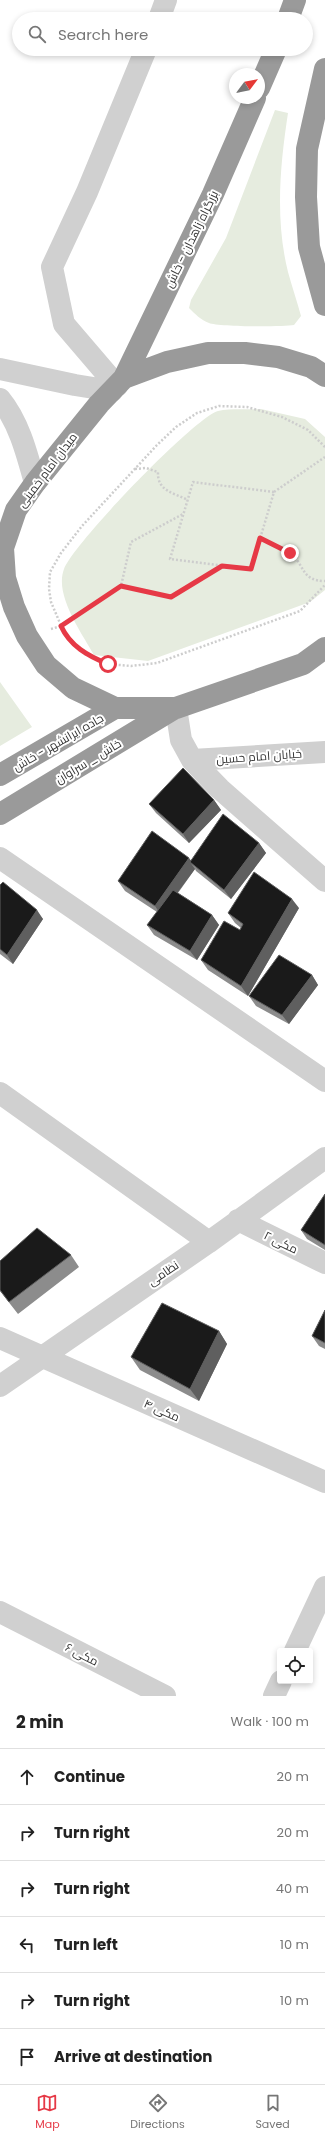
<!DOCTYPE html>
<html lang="en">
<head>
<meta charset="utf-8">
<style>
  body { margin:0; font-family:Poppins,Cairo,sans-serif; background:#f2f2f2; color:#222 }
  .controls { position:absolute; right:12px; bottom:12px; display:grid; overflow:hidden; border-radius:4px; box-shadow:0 2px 6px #0003 }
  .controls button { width:36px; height:36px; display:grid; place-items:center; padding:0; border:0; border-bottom:1px solid #e0e0e0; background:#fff; color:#222; font:20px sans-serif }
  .compass { position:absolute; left:229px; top:68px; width:36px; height:36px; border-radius:50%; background:#fff; box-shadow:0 2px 6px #0003; rotate:58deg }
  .stop { position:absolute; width:12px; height:12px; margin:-9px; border:3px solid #e63946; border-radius:50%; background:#fff }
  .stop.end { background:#e63946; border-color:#fff; box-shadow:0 1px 4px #0008 }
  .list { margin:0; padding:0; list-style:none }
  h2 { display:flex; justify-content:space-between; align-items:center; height:52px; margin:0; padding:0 16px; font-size:17px }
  h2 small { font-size:13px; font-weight:400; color:#767676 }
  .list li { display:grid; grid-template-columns:26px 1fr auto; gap:12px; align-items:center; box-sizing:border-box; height:56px; padding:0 16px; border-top:1px solid #e0e0e0 }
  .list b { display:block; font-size:15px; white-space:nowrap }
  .list em { font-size:13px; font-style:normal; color:#767676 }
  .icon { flex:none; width:22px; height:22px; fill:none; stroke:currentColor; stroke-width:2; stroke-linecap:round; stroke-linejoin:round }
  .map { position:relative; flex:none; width:325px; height:1696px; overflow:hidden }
  .search { position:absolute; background:#fff; box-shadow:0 2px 6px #0003; left:12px; right:12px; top:12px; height:44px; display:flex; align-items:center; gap:10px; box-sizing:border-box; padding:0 14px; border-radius:22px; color:#767676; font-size:15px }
  .sheet { height:388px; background:#fff }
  nav { display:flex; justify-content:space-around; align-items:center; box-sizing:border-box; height:56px; border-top:1px solid #e0e0e0; background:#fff; font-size:11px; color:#767676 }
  nav a { display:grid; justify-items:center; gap:2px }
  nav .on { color:#e63946 }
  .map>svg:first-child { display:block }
  .green { fill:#e6ecdf }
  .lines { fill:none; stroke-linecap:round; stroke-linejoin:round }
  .path { stroke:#cdcdcd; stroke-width:2.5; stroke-dasharray:2 2; stroke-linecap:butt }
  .minor { stroke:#d0d0d0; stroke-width:22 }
  .highway { stroke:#9a9a9a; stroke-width:22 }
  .wall { fill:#8c8c8c }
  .shaded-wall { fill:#5f5f5f }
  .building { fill:#1a1a1a; stroke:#5f5f5f }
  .route { stroke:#e63946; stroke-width:5 }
  .labels { text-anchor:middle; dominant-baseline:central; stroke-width:4; stroke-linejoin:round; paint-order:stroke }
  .street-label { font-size:12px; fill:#333; stroke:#fff }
</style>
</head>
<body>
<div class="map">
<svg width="325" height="1696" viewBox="0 0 325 1696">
  <rect width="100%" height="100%" fill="#fff"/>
  <path class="green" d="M 275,110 L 288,113 C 280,165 275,220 288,272 C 292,287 297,301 301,316 L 294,325 C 282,327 219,327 209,323 C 201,320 195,314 189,308 L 191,300 L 226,238 Z
    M 261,409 L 305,419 L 325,437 L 325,590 L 310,602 L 148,661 L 94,655 C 82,633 54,595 64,569 C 73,544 195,417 218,411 C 231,408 248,410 261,409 Z
    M 0,682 L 32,727 L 0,746 Z"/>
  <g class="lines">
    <path class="path" d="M 325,447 L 308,430 L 282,417 L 247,407 L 219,406 L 197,413 L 176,427 L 157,445 L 82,526 L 61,553 L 50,572 L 49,589 L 51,602 L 65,635 L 85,654 L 108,664 L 131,666 L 157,663 L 300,611 L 325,585
      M 135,469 L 146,468 L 158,472 C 157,491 174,493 188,500
      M 274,492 L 193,482 L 170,559 L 251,569 L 274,492 L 325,457
      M 260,538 C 269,543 283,547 291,554 C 305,565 301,581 325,581
      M 121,586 L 171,597 L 221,566
      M 51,629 L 61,626 L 121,586 L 131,542 L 183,514"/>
    <path class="minor" d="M 159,19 L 166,0
      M 0,369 L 75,385 L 112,391
      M 117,386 L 64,324 L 52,267 L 87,192 L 146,49
      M 0,399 C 19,422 27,454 35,483
      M 176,708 L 181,740 L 192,760 L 220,789 L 325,881
      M 192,760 L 325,752
      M 0,858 L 325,1081
      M 0,1093 L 209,1242
      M 238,1220 L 325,1263
      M 0,1338 L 325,1482
      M 0,1386 L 209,1242 L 325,1158
      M 0,1612 L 165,1696
      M 295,1651 L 325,1587
      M 274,1696 L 281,1681"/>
    <path class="highway" d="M 288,19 L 295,0
      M 325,69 L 307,149 L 306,197 L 309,247 L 325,305
      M 259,88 L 276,49
      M 325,376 L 311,367 L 278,357 L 245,353 L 208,353 L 167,362 L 124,378 L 99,404 L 35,483 L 16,510 L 3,548 L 5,578 L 14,607 L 27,636 L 46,665 L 73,688 L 115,708 L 176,708 L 303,664 L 325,648
      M 124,378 L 213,194 L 255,98
      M 0,775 L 115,708
      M 0,814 L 175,708"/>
  </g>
  <path class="wall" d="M 214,800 L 221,810 L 189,843 L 156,813 L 149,804 Z
    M 259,843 L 266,853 L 231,899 L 196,871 L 195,869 L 178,893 L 212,915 L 219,925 L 197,960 L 154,935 L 147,925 L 157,912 L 125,891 L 118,881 L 191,860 Z
    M 0,885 L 43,919 L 13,964 L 0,954 Z
    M 299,908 L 248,996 L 208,970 L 201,960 L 240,930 L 241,928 L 235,923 L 228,913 Z
    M 312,975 L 318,985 L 289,1024 L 256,1006 L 249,996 Z
    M 325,1194 L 325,1250 L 307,1239 L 301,1230 Z
    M 71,1255 L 79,1267 L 18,1314 L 0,1291 L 0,1261 Z
    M 325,1310 L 325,1349 L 319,1346 L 312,1336 Z
    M 219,1331 L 227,1344 L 199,1401 L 140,1370 L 131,1357 Z"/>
  <path class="shaded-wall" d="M 214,800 L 221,810 L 189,843 L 183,834 Z
    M 259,843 L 266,853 L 231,899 L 224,890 Z
    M 189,858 L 195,866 L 190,862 L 195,869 L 161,915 L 155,906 Z
    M 292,899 L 299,908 L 248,996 L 241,986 Z
    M 37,910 L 43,919 L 13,964 L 7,955 Z
    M 212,915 L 219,925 L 197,960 L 190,951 Z
    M 312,975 L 318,985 L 289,1024 L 282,1015 Z
    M 219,1331 L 227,1344 L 199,1401 L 190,1389 Z"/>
  <path class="building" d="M 183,768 L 214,800 L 183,834 L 149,804 Z
    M 223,814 L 259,843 L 224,890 L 190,862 Z
    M 152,831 L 189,858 L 155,906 L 118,881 Z
    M 254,872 L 292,899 L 241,986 L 201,960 L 224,921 L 240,930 L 243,924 L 228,913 Z
    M 3,882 L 37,910 L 7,955 L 0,949 L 0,885 Z
    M 173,890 L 212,915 L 190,951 L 147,925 Z
    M 279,955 L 312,975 L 282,1015 L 249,996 Z
    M 325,1194 L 325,1245 L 301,1230 Z
    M 37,1228 L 71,1255 L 9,1302 L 0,1290 L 0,1261 Z
    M 162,1303 L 219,1331 L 190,1389 L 131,1357 Z
    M 325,1310 L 325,1343 L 312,1336 Z"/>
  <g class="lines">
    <path class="route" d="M 108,664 C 88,656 70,646 61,626 L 121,586 L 171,597 L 222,566 L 251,569 L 260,538 L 290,553"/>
  </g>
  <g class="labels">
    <g class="street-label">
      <text transform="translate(191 239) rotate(-64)">بزرگراه زاهدان - خاش</text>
      <text transform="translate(47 470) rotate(-53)">میدان امام خمینی</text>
      <text transform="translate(58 742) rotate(-30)">جاده ایرانشهر - خاش</text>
      <text transform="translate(259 756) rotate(-4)">خیابان امام حسین</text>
      <text transform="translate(88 761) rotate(-31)">خاش _ سراوان</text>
      <text transform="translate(281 1242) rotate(26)">مکی ۲</text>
      <text transform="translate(163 1273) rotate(-34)">نظامی</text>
      <text transform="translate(162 1410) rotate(24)">مکی ۴</text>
      <text transform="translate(82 1654) rotate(27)">مکی ۶</text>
    </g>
  </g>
</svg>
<div class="controls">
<button><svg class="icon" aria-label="locate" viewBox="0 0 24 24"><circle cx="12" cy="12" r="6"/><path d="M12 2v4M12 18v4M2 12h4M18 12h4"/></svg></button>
</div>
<svg class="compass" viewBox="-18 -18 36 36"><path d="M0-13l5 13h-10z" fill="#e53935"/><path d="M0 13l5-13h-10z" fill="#767676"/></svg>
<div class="stop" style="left:108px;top:664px"></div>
<div class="stop end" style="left:290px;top:553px"></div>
<div class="search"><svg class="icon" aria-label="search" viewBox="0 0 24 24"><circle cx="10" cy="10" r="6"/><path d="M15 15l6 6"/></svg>Search here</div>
</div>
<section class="sheet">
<h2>2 min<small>Walk · 100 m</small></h2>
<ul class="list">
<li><svg class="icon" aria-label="ahead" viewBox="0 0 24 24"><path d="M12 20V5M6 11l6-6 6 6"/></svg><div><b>Continue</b></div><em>20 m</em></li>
<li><svg class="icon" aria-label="right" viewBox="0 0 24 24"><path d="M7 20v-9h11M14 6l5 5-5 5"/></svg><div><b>Turn right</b></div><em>20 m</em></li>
<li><svg class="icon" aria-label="right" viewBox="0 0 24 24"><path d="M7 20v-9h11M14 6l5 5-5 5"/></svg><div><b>Turn right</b></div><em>40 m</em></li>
<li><svg class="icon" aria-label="left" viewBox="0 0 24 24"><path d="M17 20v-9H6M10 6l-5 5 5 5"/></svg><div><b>Turn left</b></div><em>10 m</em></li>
<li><svg class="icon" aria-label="right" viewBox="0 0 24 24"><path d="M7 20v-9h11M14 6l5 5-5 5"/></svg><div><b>Turn right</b></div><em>10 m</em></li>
<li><svg class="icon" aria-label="arrive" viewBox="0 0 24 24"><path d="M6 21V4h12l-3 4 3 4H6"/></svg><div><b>Arrive at destination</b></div></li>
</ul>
</section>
<nav>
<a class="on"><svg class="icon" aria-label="map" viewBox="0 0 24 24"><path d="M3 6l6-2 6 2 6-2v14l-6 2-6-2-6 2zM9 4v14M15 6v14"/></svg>Map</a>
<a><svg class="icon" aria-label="directions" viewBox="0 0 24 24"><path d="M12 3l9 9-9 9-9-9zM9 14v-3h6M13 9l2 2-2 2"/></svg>Directions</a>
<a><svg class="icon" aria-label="saved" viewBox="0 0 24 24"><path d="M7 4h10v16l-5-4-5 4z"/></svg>Saved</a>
</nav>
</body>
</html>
